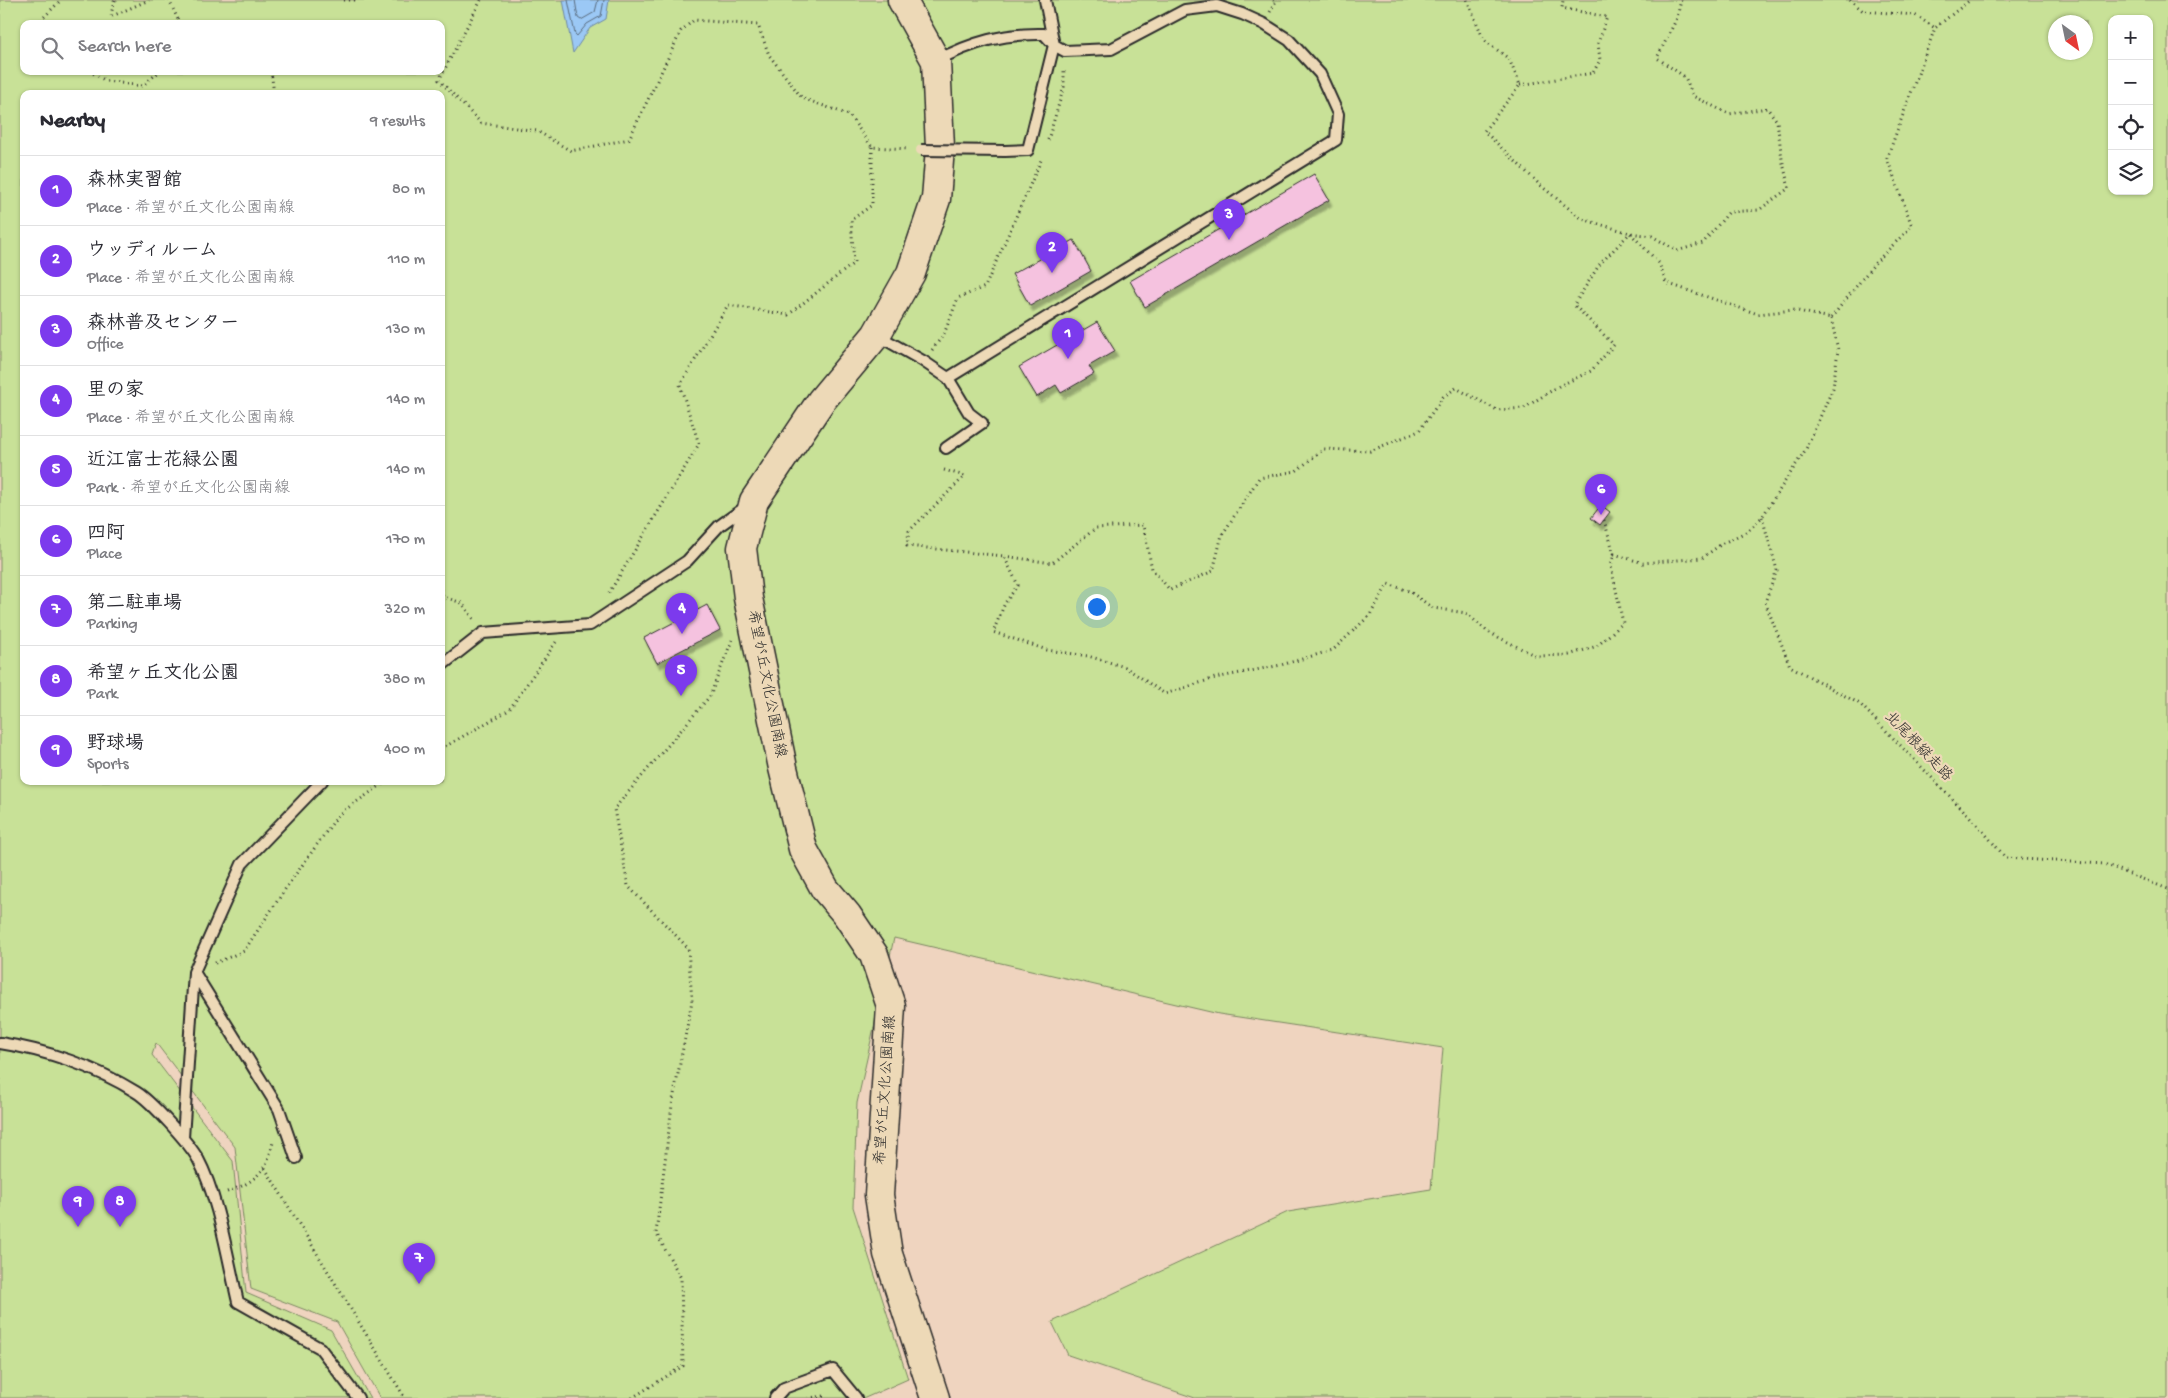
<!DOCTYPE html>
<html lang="en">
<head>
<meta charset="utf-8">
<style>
  body { margin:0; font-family:"Gochi Hand","Klee One",sans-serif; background:#f7f7f7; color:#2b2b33 }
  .controls { position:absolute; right:15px; top:15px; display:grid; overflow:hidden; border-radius:10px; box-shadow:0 1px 4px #0004 }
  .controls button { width:45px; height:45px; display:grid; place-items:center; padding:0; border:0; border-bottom:1px solid #e1e1e2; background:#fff; color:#2b2b33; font:25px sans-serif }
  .compass { position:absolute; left:2048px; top:15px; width:45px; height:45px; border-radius:50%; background:#fff; box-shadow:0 1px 4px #0004; rotate:147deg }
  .you { position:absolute; left:1096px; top:606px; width:18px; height:18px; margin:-12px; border:4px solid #fff; border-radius:50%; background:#1a73e8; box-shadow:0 0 0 8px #1a73e833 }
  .badge { display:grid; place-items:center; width:32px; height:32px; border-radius:50%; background:#7c3aed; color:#fff; font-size:16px; font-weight:700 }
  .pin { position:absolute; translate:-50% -41px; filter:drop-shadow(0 1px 2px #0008) }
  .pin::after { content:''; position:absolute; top:26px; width:18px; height:15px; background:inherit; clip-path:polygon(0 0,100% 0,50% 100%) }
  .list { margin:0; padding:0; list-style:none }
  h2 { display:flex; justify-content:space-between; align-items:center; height:65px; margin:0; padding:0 20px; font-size:21px }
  h2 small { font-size:16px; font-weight:400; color:#7c7c81 }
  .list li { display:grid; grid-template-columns:32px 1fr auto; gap:15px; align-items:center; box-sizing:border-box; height:70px; padding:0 20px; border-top:1px solid #e1e1e2 }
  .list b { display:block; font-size:19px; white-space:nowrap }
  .list p { margin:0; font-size:16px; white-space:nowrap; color:#7c7c81 }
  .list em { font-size:16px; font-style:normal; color:#7c7c81 }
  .icon { flex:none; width:28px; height:28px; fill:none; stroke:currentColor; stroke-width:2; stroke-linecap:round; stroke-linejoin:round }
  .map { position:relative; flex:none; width:2168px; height:1398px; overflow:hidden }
  .search { position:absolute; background:#fff; box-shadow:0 1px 4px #0004; left:20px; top:20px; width:425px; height:55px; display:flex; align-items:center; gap:12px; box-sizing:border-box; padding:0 18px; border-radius:10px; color:#7c7c81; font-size:19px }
  .panel { position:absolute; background:#fff; box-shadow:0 1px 4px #0004; left:20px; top:90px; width:425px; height:695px; border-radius:10px }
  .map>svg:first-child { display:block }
  .green { fill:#c8e197; stroke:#7a8661; fill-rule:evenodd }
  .water { fill:#9bc8f5; stroke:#6e89a4 }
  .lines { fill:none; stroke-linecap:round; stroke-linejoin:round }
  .shore { stroke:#586a7c; stroke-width:1 }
  .building { fill:#f5c2df; stroke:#2b2b2b; filter:url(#shadow) }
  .lane-casing { stroke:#2b2b2b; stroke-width:14 }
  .secondary-casing { stroke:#2b2b2b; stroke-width:31 }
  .path { stroke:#2b2b2b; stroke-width:3; stroke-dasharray:1 4; stroke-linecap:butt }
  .lane { stroke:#edd9b7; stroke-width:10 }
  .secondary { stroke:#edd9b7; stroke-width:28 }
  .lane-bridge-casing { stroke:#2b2b2b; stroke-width:14; stroke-linecap:butt }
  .lane-bridge { stroke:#edd9b7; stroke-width:10 }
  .labels { text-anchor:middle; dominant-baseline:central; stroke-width:4.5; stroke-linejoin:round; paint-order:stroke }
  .street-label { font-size:15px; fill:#2b2b2b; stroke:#edd9b7 }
</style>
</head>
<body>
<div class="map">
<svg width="2168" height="1398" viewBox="0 0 2168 1398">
  <defs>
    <filter id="shadow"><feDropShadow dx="3" dy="5.5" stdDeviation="1" flood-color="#0004"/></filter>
  </defs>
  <rect width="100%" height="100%" fill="#efd4bf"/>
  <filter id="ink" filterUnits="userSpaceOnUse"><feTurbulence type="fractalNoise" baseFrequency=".02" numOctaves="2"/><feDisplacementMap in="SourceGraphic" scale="10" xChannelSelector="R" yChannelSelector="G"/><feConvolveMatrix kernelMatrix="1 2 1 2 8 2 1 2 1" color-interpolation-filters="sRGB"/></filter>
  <g filter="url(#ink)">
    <path class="green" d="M 0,0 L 2168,0 L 2168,1398 L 1195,1398 L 1068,1355 L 1052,1322 L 1288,1212 L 1431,1189 L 1443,1048 L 1219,1014 L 894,938 L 857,1103 L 853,1207 L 908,1379 L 865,1398 L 380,1398 L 337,1322 L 251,1289 L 235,1147 L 156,1043 L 152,1055 L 233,1161 L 246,1293 L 331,1330 L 370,1398 L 0,1398 ZM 2112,19 L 2149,19 L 2149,191 L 2112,191 ZM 2056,22 L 2086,22 L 2086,52 L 2056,52 ZM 24,24 L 441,24 L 441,71 L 24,71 ZM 24,94 L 441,94 L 441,781 L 24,781 Z"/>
    <path class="water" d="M 563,0 L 609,0 L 606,19 L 590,28 L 573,53 Z"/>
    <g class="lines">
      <path class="shore" d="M 568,0 L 575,34 L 577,36 L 587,24 L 601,16 L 604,0
        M 575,0 L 578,18 L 581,20 L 595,12 L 598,0"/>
    </g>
    <path class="building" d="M 1314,174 L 1329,200 L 1145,307 L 1130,281 Z
      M 1074,240 L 1091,271 L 1030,306 L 1012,274 Z
      M 1097,322 L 1115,351 L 1089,366 L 1094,374 L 1061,393 L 1056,385 L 1037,397 L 1019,367 Z
      M 1601,505 L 1610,512 L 1600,525 L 1591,518 Z
      M 707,605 L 720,630 L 657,663 L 644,638 Z"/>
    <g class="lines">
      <g class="lane-casing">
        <path id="lane" d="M 1005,151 L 1028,150 L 1054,45 L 1045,0
          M 877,335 L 923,361 L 948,378 L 1336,140 L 1338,114 L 1320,74 L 1289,40 L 1264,24 L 1242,14 L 1217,6 L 1185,10 L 1111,49 L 1065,51 L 1054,45 L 1044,34 C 1004,33 972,42 936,61
          M 946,448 L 982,423 L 969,413 L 948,378
          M 441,666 L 483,633 L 590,625 L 687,561 L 719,526 L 747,506
          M 194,972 L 279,1109 L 296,1158
          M 0,1043 C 46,1050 96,1067 136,1092 C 151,1101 189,1143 198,1159 C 218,1196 228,1260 238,1302 L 320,1348 L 358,1398
          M 183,1138 L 194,972 L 242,864 L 322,781
          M 775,1398 L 784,1388 L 833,1370 L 856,1398"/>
      </g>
      <g class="secondary-casing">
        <path id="secondary" d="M 902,0 L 936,61 L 940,148 L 936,199 L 911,273 L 876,335 L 821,401 L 754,501 L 742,548 L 748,598 L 783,768 L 803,849 L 825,889 L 847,915 L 874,955 L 891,1006 L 879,1195 L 888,1254 L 935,1398"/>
      </g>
      <path class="path" d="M 115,0 L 110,17 L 149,0
        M 169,0 L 180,24
        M 344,0 L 356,0
        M 481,0 L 439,80 L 481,123 L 537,131 L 571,151 L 629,139 L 681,31 L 694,20 L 758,25 L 769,55 L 802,98 L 849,115 L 872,147 L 908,149
        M 1467,0 L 1484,40 L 1509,59 L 1520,85 L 1484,131 L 1540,185 L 1582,219 L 1630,233 L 1652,236 L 1677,251 L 1703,243 L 1729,212 L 1759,210 L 1789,188 L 1782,159 L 1777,121 L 1767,108 L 1729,114 L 1693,96 L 1685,77 L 1657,58 L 1677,18 L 1681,0
        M 1850,0 L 1863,11 L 1915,15 L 1935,28
        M 1270,12 L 1276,1 L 1273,0
        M 37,24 L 61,0
        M 89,71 L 106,81 L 142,86 L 160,71
        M 271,71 L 274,94
        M 1520,85 L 1593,73 L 1600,60 L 1598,43 L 1607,17 L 1562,8 L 1563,0
        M 1048,140 L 1064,87 L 1064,71
        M 1831,318 L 1875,263 L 1912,226 L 1887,158 L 1935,28 L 1970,0
        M 932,350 L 944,334 L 958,298 L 985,287 L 1042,158
        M 944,470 L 965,476 L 909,531 L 907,546 L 1004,556 L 1018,585 L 1005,603 L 993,632 L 1047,650 L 1088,656 L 1125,667 L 1165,694 L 1215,678 L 1281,665 L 1333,650 L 1370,615 L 1388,584 L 1409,591 L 1433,608 L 1466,613 L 1488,632 L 1536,656 L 1569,655 L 1597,646 L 1623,623 L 1611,566 L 1614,554 L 1643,563 L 1702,558 L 1723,543 L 1748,531 L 1762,517 L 1806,449 L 1833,388 L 1838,350 L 1831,318
        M 1762,517 L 1777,570 L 1765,602 L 1790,666 L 1860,704 L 1975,822 L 2006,858 L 2104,864 L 2168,889
        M 1604,520 L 1614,554
        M 1004,556 L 1052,563 L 1096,528 L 1143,525 L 1152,569 L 1170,590 L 1213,571 L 1222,535 L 1259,478 L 1296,471 L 1324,449 L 1370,451 L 1419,431 L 1443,397 L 1456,388 L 1497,410 L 1524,408 L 1559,386 L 1591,371 L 1614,345 L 1574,305 L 1599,265 L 1630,233 L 1659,263 L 1666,283 L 1758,314 L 1793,310 L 1831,318
        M 441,590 L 444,597 L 462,603 L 475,621
        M 609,593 L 699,444 L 680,385 L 728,305 L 788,315 L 854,263 L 851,220 L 872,205 L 872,147
        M 441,749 L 509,710 L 556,642
        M 215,963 L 244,951 L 288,885 L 339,814 L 387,781
        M 265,1168 L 405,1398
        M 227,1192 C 255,1182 267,1172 273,1142
        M 632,1398 L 683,1366 L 681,1278 L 656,1233 L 672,1105 L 692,1001 L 688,948 L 628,886 L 614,809 L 710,696 L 732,640
        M 808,1398 L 824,1396 L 827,1398"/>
      <use href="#lane" class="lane"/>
      <use href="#secondary" class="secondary"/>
      <g class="lane-bridge-casing">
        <path id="lane-bridge" d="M 921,150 L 1005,151"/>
      </g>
      <use href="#lane-bridge" class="lane-bridge"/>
    </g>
  </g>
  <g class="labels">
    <g class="street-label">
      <text transform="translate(766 684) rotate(79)">希望が丘文化公園南線</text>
      <text transform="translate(1918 747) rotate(46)">北尾根縦走路</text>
      <text transform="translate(886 1090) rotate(-86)">希望が丘文化公園南線</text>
    </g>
  </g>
</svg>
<div class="controls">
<button>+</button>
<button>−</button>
<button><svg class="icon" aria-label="locate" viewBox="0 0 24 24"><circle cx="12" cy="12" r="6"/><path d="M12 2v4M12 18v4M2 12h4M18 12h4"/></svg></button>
<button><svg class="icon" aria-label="layers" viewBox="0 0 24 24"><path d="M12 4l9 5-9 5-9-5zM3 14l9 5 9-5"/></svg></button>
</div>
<svg class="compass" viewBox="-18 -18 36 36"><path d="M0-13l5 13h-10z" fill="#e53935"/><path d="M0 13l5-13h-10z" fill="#7c7c81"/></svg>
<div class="you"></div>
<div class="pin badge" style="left:1068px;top:359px">1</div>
<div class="pin badge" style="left:1052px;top:273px">2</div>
<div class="pin badge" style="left:1229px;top:240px">3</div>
<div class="pin badge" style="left:682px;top:634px">4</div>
<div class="pin badge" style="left:681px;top:696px">5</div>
<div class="pin badge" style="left:1601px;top:515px">6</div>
<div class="pin badge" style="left:419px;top:1284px">7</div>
<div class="pin badge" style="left:120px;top:1227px">8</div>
<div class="pin badge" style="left:78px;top:1227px">9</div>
<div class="search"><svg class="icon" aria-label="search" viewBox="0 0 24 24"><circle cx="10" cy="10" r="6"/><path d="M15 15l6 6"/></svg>Search here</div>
<section class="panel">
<h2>Nearby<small>9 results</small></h2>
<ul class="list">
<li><span class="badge">1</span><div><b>森林実習館</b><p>Place · 希望が丘文化公園南線</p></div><em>80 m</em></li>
<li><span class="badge">2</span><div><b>ウッディルーム</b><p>Place · 希望が丘文化公園南線</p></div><em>110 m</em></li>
<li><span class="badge">3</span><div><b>森林普及センター</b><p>Office</p></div><em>130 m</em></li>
<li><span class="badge">4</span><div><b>里の家</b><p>Place · 希望が丘文化公園南線</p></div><em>140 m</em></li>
<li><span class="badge">5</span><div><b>近江富士花緑公園</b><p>Park · 希望が丘文化公園南線</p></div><em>140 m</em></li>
<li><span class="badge">6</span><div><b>四阿</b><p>Place</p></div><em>170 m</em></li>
<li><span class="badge">7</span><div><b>第二駐車場</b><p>Parking</p></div><em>320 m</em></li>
<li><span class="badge">8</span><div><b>希望ヶ丘文化公園</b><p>Park</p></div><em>380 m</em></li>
<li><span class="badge">9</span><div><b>野球場</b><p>Sports</p></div><em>400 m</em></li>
</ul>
</section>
</div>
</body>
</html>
